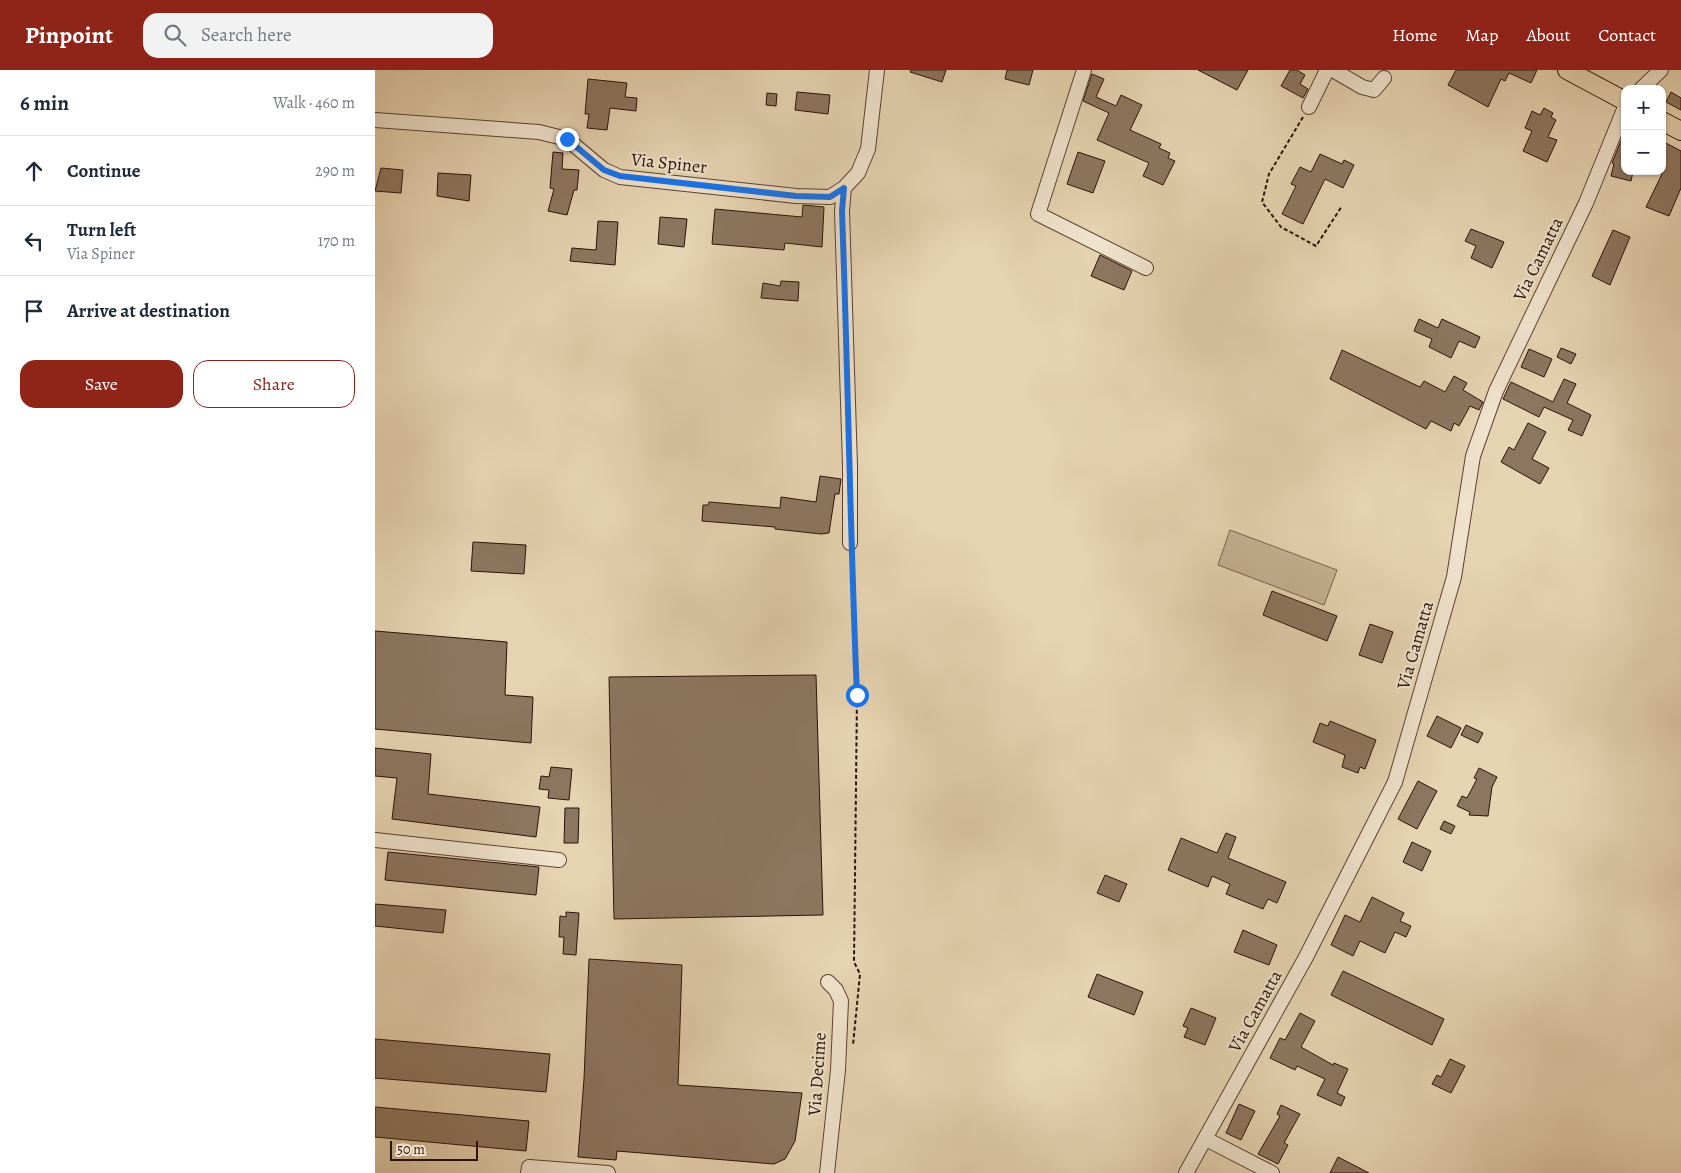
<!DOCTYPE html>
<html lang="en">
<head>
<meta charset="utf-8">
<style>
  body { margin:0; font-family:Alegreya,serif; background:#f2f2f3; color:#1f2937 }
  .controls { position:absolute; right:15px; top:15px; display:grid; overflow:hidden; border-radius:10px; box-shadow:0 1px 4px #0004 }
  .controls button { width:45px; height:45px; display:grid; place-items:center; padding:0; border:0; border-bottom:1px solid #e0e1e3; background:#fff; color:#1f2937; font:25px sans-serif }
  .scale { position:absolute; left:15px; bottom:12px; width:88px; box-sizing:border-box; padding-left:5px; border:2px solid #2c1208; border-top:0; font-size:14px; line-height:18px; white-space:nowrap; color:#2c1208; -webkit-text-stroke:4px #efe2cc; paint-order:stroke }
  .stop { position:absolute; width:15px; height:15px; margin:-11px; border:4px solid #1a73e8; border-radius:50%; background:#fff }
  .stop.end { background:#1a73e8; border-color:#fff; box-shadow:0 1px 5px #0008 }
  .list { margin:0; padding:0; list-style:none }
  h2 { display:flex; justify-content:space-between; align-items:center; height:65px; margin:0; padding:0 20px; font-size:21px }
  h2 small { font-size:16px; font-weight:400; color:#747a83 }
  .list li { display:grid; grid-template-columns:32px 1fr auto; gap:15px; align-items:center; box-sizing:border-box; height:70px; padding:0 20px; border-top:1px solid #e0e1e3 }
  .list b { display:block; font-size:19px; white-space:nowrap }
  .list p { margin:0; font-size:16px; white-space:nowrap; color:#747a83 }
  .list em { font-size:16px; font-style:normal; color:#747a83 }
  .actions { display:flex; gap:10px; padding:15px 20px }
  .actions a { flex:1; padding:11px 0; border:1px solid #8f2418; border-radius:15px; text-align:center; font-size:18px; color:#8f2418 }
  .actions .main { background:#8f2418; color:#fff }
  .icon { flex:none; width:28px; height:28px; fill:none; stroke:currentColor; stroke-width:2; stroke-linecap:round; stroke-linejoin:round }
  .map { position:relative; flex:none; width:1306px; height:1103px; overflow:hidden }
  header { display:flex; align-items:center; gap:30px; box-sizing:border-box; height:70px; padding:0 25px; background:#8f2418; color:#fff }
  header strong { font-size:24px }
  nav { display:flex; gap:28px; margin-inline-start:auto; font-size:18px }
  .search { width:350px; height:45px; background:#f2f2f3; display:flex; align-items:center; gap:12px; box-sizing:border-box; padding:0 18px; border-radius:15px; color:#747a83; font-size:19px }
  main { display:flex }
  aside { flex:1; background:#fff }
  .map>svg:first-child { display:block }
  .green { fill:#c6b294; stroke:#79624e }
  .building { fill:#8d7660; stroke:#2c1208 }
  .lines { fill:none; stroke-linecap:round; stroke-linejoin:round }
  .minor-casing { stroke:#5a4232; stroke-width:16 }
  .major-casing { stroke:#2c1208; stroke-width:20 }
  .path { stroke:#2c1208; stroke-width:2; stroke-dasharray:4 2.5; stroke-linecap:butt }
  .minor { stroke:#efe2cc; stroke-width:14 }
  .major { stroke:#e6d3b1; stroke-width:18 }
  .route { stroke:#1a73e8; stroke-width:6 }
  .labels { text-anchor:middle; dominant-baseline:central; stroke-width:4; stroke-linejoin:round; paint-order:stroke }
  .street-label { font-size:18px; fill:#2c1208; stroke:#efe2cc }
</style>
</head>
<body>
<header>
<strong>Pinpoint</strong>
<div class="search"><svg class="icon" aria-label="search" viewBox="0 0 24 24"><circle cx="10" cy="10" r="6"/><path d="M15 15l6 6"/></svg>Search here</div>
<nav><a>Home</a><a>Map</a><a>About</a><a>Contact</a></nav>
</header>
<main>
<aside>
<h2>6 min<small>Walk · 460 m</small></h2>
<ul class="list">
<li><svg class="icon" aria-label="ahead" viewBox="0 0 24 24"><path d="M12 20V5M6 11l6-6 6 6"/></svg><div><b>Continue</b></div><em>290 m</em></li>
<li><svg class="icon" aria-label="left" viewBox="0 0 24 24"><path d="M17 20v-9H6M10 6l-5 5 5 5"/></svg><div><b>Turn left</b><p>Via Spiner</p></div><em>170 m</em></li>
<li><svg class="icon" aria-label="arrive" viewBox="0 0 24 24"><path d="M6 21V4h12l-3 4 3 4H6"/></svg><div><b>Arrive at destination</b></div></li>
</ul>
<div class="actions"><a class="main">Save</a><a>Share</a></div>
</aside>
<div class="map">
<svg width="1306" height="1103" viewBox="0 0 1306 1103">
  <rect width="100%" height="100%" fill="#e6d3b1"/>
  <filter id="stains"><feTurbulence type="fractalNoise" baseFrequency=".004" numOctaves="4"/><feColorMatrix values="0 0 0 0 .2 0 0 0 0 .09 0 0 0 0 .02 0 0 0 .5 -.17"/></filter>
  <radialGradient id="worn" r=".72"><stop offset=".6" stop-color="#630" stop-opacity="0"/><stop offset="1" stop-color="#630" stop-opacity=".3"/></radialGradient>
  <path class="green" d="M 855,460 L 962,500 L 949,535 L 843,495 Z"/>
  <path class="building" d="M 536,0 L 571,0 L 567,12 L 535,2 Z
    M 632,0 L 658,0 L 654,15 L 630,9 Z
    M 823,0 L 873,0 L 862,20 Z
    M 915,0 L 922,0 L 930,5 L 925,14 L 933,19 L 928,28 L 906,16 Z
    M 1081,0 L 1162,0 L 1156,13 L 1134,3 L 1130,11 L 1126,9 L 1113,37 L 1073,15 Z
    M 717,4 L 729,9 L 721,27 L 741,36 L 746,25 L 767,35 L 755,60 L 786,74 L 784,78 L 795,83 L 793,88 L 800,91 L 788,115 L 768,106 L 774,93 L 722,70 L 734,43 L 708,31 Z
    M 213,9 L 252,13 L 250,27 L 262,28 L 261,41 L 235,38 L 232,60 L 212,58 L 214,44 L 210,44 Z
    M 422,22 L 455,25 L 453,44 L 420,40 Z
    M 1296,22 L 1306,28 L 1306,40 L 1291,32 Z
    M 392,23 L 402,24 L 401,36 L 391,35 Z
    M 1169,38 L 1178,43 L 1176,47 L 1181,50 L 1173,67 L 1182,70 L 1172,92 L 1148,81 L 1157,61 L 1150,58 L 1157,41 L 1165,45 Z
    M 1250,61 L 1250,101 L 1258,102 L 1256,111 L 1236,106 L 1239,94 L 1237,93 Z
    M 1287,71 L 1306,81 L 1306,118 L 1294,146 L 1271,137 L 1287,104 Z
    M 178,82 L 188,83 L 187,99 L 204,100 L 202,120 L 199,120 L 192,145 L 173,141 L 179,119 L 175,118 Z
    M 703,82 L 730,91 L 718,123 L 692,114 Z
    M 945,84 L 967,94 L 969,90 L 979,95 L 968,118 L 950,109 L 928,154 L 907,144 L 921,116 L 916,114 L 925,97 L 936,102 Z
    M 6,98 L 28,100 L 26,123 L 0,121 Z
    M 63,103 L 96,105 L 94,131 L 62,126 Z
    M 428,135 L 449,137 L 447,177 L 410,173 L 409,180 L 337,174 L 340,139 L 427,147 Z
    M 285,147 L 312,149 L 309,177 L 283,174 Z
    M 223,151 L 243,152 L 240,195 L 195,191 L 197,178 L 221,180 Z
    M 1096,159 L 1129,172 L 1117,198 L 1096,188 L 1101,176 L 1090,171 Z
    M 1238,160 L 1255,167 L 1235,215 L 1217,206 Z
    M 725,185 L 757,201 L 749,220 L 716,206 Z
    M 406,211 L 424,212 L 423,231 L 386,228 L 388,213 L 405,216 Z
    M 1044,249 L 1063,258 L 1067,249 L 1105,267 L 1100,278 L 1084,271 L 1076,288 L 1054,277 L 1057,269 L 1039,261 Z
    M 1186,278 L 1201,284 L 1196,294 L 1182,287 Z
    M 1154,279 L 1177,289 L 1169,307 L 1146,297 Z
    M 967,280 L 1045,317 L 1049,311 L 1070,322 L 1079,306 L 1092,313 L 1088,320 L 1108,332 L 1104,340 L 1095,336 L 1084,356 L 1079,353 L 1076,361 L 1056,351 L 1051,359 L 955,309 Z
    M 1189,309 L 1201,314 L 1192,333 L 1216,345 L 1207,366 L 1193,360 L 1198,350 L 1169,337 L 1164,347 L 1128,329 L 1136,312 L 1178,332 Z
    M 1153,353 L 1171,362 L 1157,389 L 1174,398 L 1165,414 L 1126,392 L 1134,377 L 1139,380 Z
    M 445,406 L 466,409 L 464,424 L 460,424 L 454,463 L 446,464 L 400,459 L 400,457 L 327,451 L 328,435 L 333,435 L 334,432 L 405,438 L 406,427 L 441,432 Z
    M 98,472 L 151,475 L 149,504 L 96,501 Z
    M 897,521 L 962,546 L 952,571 L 888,545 Z
    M 995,554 L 1018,562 L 1007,593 L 984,585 Z
    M 0,561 L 132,572 L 130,625 L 158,627 L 156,673 L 0,659 Z
    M 441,605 L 448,845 L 239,849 L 234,607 Z
    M 1062,646 L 1086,658 L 1076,678 L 1052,666 Z
    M 955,651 L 1001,670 L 990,699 L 985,697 L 983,703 L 967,697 L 970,685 L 938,672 L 945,653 L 953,656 Z
    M 1091,655 L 1108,663 L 1103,673 L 1086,665 Z
    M 0,678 L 56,684 L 53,724 L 165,737 L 161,767 L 17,749 L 22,708 L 0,706 Z
    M 176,697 L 197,699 L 194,730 L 173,728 L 174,720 L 164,719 L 166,706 L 174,707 Z
    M 1104,698 L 1122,707 L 1117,717 L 1113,746 L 1094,745 L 1095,742 L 1082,736 L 1087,726 L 1092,728 L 1102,709 L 1099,708 Z
    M 1043,711 L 1062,721 L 1042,759 L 1023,749 Z
    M 190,738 L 204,738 L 203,773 L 189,773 Z
    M 1069,751 L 1080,756 L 1076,764 L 1065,759 Z
    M 851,763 L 861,767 L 853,788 L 911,812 L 902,833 L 893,829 L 888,839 L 851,824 L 855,814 L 837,806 L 833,817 L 793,800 L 806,768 L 842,783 Z
    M 1037,772 L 1056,781 L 1047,801 L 1028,792 Z
    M 13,782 L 164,797 L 161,825 L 10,810 Z
    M 730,805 L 752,814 L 744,832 L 722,823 Z
    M 997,827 L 1029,843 L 1025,851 L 1036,856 L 1031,867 L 1020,862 L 1010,883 L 985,871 L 978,886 L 956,875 L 970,845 L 985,852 Z
    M 0,834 L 71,840 L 68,863 L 0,856 Z
    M 191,842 L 204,843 L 201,885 L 188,884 L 189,867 L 184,867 L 185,846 L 191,847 Z
    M 868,860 L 902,875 L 894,895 L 859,882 Z
    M 214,889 L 307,895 L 303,1015 L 427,1023 L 420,1071 L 410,1089 L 399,1094 L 242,1081 L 241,1090 L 203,1087 L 209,1009 Z
    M 968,901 L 1069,949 L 1057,975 L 956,925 Z
    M 722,904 L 768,922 L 759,945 L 713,927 Z
    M 816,938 L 841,948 L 830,975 L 809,967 L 813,958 L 808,956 Z
    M 925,943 L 940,951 L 926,977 L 958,995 L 959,993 L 973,999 L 962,1023 L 970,1027 L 966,1036 L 942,1025 L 950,1009 L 922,996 L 920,1000 L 895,988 L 905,968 L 910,970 Z
    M 0,969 L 175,984 L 171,1022 L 0,1008 Z
    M 1075,989 L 1090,996 L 1076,1023 L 1057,1014 L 1062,1005 L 1066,1007 Z
    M 864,1034 L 880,1041 L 866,1070 L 851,1063 Z
    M 906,1035 L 925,1044 L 909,1073 L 913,1075 L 903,1094 L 883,1084 L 905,1046 L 902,1044 Z
    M 0,1037 L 154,1051 L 151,1081 L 0,1067 Z
    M 963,1087 L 994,1103 L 955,1103 Z"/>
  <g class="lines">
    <g class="minor-casing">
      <path id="minor" d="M 709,0 L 663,144 L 771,198
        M 958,0 L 987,17 L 999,20 L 1009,8
        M 1266,19 L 1286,0
        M 934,37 L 952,0
        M 0,50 L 164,62 L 192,69 L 229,100 L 245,107 L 421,126 L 455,127 L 469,118 L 483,103 L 493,79 L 502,0
        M 469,118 L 467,141 L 475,396 L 475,473
        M 0,770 L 184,790
        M 831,1069 L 897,1103
        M 153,1103 L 154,1097 L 233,1103
        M 452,1103 L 463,1000 L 466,931 L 461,920 L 453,912
        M 811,1103 L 931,887 L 1020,712 L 1079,507 L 1098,386 L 1121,321 L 1211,133 L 1250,37"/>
    </g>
    <g class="major-casing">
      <path id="major" d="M 1192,0 L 1250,31
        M 1287,51 L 1306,61"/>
    </g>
    <path class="path" d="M 928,47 L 894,104 L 887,132 L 906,157 L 941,176 L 967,136
      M 476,484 L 482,625 L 479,892 L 485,904 L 478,975"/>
    <use href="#minor" class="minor"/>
    <use href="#major" class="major"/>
  </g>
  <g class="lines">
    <path class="route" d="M 192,69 L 229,100 L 245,106 L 421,126 L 455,127 L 469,118 L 467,141 C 473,302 475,463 482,625"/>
  </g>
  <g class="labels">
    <g class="street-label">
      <text transform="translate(294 93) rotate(6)">Via Spiner</text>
      <text transform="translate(1163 189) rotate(-64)">Via Camatta</text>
      <text transform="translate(1040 575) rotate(-74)">Via Camatta</text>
      <text transform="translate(880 941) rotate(-61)">Via Camatta</text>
      <text transform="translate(442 1004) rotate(-86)">Via Decime</text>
    </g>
  </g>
  <rect width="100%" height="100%" filter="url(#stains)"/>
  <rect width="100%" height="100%" fill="url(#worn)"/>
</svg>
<div class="controls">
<button>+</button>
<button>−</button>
</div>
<div class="scale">50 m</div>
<div class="stop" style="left:482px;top:625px"></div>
<div class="stop end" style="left:192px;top:69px"></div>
</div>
</main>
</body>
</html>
